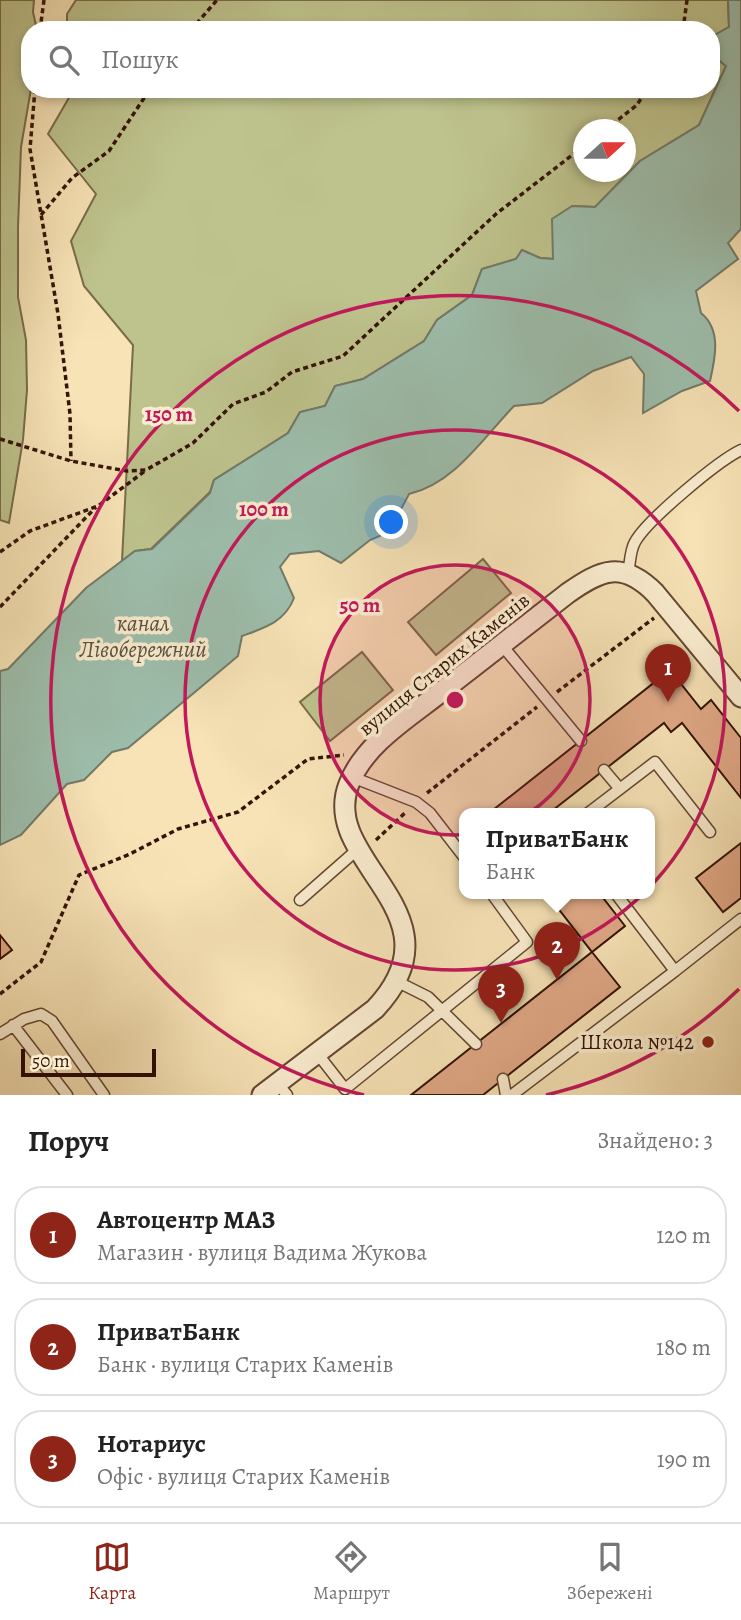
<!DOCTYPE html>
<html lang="uk">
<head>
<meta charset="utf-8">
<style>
  body { margin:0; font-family:Alegreya,serif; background:#f6f6f6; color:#222 }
  .compass { position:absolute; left:573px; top:119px; width:63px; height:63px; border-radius:50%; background:#fff; box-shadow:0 4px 10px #0003; rotate:69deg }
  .scale { position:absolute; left:21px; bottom:18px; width:135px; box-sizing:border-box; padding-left:7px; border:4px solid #341306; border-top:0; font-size:19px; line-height:24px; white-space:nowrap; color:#341306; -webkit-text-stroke:5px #faedd0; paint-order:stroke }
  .you { position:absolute; left:392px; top:523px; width:24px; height:24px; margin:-18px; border:5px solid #fff; border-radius:50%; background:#1a73e8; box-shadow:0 0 0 10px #1a73e833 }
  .badge { display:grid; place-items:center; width:46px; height:46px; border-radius:50%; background:#8f2418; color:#fff; font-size:23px; font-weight:700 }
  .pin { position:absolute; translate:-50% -58px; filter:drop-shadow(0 2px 4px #0008) }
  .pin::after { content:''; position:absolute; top:37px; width:24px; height:21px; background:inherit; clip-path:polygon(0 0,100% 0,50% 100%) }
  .popup { position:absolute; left:459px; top:808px; width:196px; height:91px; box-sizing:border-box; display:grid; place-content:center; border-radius:14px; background:#fff; filter:drop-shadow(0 2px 5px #0005); font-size:23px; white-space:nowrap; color:#767676 }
  .popup b { font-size:26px; color:#222 }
  .popup::after { content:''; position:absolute; left:50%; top:100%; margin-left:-14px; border:14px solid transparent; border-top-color:#fff }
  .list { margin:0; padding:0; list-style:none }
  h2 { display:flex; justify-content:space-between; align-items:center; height:91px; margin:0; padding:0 28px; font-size:30px }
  h2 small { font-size:23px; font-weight:400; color:#767676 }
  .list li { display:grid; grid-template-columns:46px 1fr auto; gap:21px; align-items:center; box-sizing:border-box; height:98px; margin:0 14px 14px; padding:0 14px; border:2px solid #e0e0e0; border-radius:28px }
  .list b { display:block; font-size:26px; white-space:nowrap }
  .list p { margin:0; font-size:23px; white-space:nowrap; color:#767676 }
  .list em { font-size:23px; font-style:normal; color:#767676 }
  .icon { flex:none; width:38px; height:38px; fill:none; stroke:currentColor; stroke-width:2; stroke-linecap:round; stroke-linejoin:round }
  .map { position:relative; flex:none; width:741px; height:1095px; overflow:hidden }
  .search { position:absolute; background:#fff; box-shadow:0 4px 10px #0003; left:21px; right:21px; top:21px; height:77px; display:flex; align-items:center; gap:18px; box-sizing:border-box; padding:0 24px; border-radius:28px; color:#767676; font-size:26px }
  .sheet { height:427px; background:#fff }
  nav { display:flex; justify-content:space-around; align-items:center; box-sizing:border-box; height:98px; border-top:2px solid #e0e0e0; background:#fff; font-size:19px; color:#767676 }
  nav a { display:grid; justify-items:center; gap:4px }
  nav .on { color:#8f2418 }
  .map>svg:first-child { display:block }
  .green { fill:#bec38d; stroke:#796b4a; stroke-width:2; fill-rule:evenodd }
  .water { fill:#9dbeac; stroke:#737a6a; stroke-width:2 }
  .building { fill:#e0a886; stroke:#341306; stroke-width:2 }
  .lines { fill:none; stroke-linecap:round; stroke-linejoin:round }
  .service-casing { stroke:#654732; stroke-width:13 }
  .minor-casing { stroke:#654732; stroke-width:23 }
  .path { stroke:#341306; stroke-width:3.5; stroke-dasharray:5 3.5; stroke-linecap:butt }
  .service { stroke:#faedd0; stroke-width:10 }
  .minor { stroke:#faedd0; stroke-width:19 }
  .ring { fill:none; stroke:#c2185b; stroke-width:3.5 }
  .poi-dot { fill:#8f2418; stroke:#faedd0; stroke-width:2.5 }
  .labels { text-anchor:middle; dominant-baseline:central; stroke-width:7; stroke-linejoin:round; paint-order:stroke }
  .street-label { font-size:21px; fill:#341306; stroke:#faedd0 }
  .poi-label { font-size:21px; fill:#341306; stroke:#faedd0; text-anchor:end }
  .water-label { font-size:23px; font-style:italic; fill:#594f40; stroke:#faedd0 }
  .centre { fill:#c2185b; stroke:#faedd0; stroke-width:3.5 }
  .ring-label { font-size:21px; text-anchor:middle; font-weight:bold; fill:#c2185b; stroke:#faedd0; stroke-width:7; stroke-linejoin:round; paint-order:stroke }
</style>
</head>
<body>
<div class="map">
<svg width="741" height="1095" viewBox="0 0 741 1095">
  <rect width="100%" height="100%" fill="#f7e3b6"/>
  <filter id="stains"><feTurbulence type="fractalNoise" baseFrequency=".00286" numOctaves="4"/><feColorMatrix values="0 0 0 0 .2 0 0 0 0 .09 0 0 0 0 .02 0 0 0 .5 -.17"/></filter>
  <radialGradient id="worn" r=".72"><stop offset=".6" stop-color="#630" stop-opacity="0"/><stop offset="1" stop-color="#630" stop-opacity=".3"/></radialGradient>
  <path class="green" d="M 0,0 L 34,0 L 33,12 L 37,30 L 30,30 L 31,89 L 21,147 L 18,227 L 18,297 L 26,340 L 27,390 L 23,440 L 9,523 L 0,520 Z
    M 76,0 L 728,0 L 729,27 L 711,37 L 711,30 L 67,30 L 67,14 Z
    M 711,54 L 726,66 L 699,125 L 640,161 L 595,207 L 572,206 L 554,259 L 540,258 L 522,250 L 516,259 L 482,269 L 472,295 L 437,320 L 424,341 L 363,379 L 335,386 L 325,406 L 300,412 L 288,433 L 214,480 L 210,492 L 151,549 L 135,551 L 122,561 L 133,345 L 84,286 L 71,241 L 96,194 L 48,134 L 74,89 L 711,89 ZM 584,130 L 626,130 L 626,172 L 584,172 Z
    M 483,559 L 511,593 L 436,655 L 408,622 Z
    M 362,652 L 393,690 L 330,741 L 300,702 Z"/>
  <path class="water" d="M 728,0 L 741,0 L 741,229 L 728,243 L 738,259 L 696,291 L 701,313 C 722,330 715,359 710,381 L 682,391 L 643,413 L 644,374 L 631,357 L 593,371 L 542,403 L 514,406 C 483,438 455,483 409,494 L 389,532 L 370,540 L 341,563 L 319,551 L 290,554 L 280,567 L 294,598 C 285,622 264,628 242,636 L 238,656 L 128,748 L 112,752 L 84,780 L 67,784 L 21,835 L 0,845 L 0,671 L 8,669 L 86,588 L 135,551 L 152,549 L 210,493 L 214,480 L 288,433 L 300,412 L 325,406 L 335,386 L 363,379 L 424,341 L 437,320 L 472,295 L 482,269 L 516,259 L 522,250 L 540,258 L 553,259 L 552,219 L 572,206 L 595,207 L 640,161 L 699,125 L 726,66 L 711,54 L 711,37 L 729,27 Z"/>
  <path class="building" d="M 670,670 L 701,709 L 711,700 L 741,738 L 741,798 L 682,723 L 671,732 L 664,723 L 548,814 L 488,814 Z
    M 741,843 L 741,898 L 723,912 L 696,878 Z
    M 547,894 L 600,894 L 625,926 L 592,952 Z
    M 0,935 L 12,950 L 0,959 Z
    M 592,952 L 620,987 L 483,1095 L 411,1095 Z"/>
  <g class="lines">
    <g class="service-casing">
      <path id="service" d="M 628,574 C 630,564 630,550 635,542 C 647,520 718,461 741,450
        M 501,644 L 581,741
        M 604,770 L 620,789
        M 352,777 L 416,802 L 430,813 L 464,857
        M 587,814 L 655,762 L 710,832
        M 300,900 L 358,849
        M 675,971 L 741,919
        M 396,981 L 428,997 L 476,1044
        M 13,1025 L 67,1095
        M 0,1034 L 24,1019 L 41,1014 L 52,1021 L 104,1095
        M 317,1053 L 345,1089 L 527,942 L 492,894
        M 503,1079 L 506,1095
        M 277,1083 L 287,1095
        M 512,1095 L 675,971 L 616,894"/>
    </g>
    <g class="minor-casing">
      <path id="minor" d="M 262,1095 L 375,1009 C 466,913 318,862 349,784 C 365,742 413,715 446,688 C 487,656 527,625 568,593 C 601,570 622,560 655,593 L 741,697"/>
    </g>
    <path class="path" d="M 40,30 L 44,0
      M 191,30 L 217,0
      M 683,30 L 687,0
      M 35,89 L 30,149 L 58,314 L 70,414 L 71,461
      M 605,130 L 637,105 L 647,89
      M 41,215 L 72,178 L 109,151 L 150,89
      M 0,439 L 71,461 L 127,471 L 146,470 L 193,443 L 233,404 L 266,392 L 292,372 L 343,356 L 496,214 L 584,146
      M 0,552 L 30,531 L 98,506 L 145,471
      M 0,607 L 96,507
      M 557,692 L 654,618
      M 427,793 L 537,707
      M 376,840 L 406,812
      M 0,994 L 41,962 L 79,875 L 130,854 L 178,829 L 238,812 L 308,759 L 344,755"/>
    <use href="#service" class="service"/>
    <use href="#minor" class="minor"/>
  </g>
  <circle cx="455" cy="700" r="135" fill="#c2185b" fill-opacity=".12"/>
  <g class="ring">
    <circle cx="455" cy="700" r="135"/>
    <circle cx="455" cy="700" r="270"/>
    <path d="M739 989A405 405 0 0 1 546 1095M364 1095A405 405 0 1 1 739 411"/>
  </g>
  <circle class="poi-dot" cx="708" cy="1042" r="7"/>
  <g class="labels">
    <g class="street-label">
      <text transform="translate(444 664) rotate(-39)">вулиця Старих Каменів</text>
    </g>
    <g class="poi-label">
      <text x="694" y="1042">Школа №142</text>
    </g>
    <g class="water-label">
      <text x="143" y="623">канал<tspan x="143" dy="26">Лівобережний</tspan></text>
    </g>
  </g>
  <circle cx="455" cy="700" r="10" class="centre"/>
  <g class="ring-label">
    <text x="169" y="421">150 m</text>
    <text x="264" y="516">100 m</text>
    <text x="360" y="612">50 m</text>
  </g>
  <rect width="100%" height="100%" filter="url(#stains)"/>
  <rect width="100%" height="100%" fill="url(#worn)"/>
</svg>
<svg class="compass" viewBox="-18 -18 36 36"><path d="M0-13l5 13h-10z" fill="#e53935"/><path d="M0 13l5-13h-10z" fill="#767676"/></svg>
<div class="scale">50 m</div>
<div class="you"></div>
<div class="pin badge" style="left:668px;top:702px">1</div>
<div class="pin badge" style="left:557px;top:980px">2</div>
<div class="popup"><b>ПриватБанк</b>Банк</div>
<div class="pin badge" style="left:501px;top:1023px">3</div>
<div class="search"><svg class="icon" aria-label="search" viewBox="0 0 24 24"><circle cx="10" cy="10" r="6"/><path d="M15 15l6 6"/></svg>Пошук</div>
</div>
<section class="sheet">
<h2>Поруч<small>Знайдено: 3</small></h2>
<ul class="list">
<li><span class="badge">1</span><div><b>Автоцентр МАЗ</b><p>Магазин · вулиця Вадима Жукова</p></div><em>120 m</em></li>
<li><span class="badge">2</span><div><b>ПриватБанк</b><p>Банк · вулиця Старих Каменів</p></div><em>180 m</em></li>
<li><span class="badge">3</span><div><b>Нотариус</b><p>Офіс · вулиця Старих Каменів</p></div><em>190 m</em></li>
</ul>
</section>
<nav>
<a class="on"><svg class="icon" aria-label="map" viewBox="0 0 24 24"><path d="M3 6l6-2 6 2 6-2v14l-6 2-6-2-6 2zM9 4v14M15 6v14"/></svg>Карта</a>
<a><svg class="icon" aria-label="directions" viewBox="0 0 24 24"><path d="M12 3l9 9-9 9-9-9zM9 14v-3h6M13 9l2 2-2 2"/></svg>Маршрут</a>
<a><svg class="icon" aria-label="saved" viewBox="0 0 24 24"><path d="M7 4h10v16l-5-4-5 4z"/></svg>Збережені</a>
</nav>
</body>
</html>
